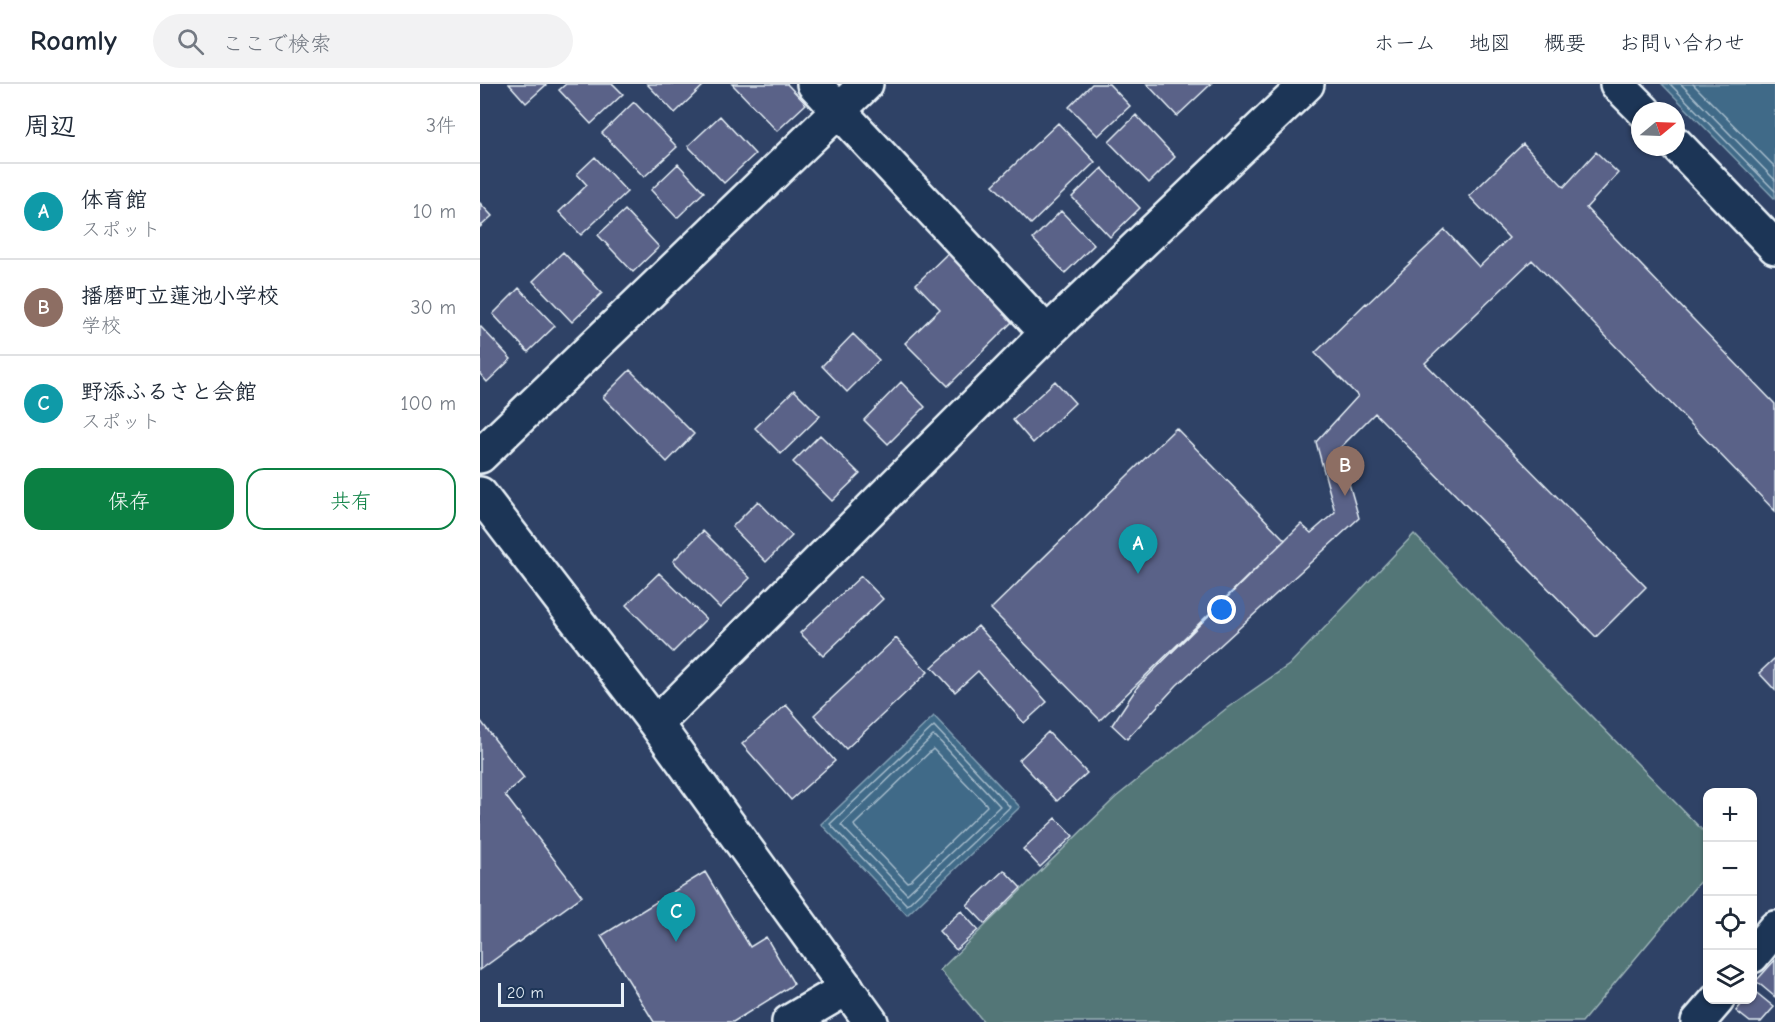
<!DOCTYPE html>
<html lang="ja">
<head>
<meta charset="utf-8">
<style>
  body { margin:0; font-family:"Comic Neue","Klee One",sans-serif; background:#f2f2f3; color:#1f2937 }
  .controls { position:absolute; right:18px; bottom:18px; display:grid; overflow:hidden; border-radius:12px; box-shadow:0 2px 4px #0004 }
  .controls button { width:54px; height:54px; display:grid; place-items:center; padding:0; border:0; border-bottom:2px solid #e0e1e3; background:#fff; color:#1f2937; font:30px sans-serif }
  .compass { position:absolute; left:1151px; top:18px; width:54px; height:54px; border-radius:50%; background:#fff; box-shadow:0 2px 4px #0004; rotate:71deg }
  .scale { position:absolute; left:18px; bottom:15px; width:126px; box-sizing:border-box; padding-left:6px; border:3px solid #e8f1f8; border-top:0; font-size:16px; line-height:21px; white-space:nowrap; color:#e8f1f8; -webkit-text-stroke:4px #1d3557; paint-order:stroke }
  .you { position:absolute; left:742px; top:526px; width:21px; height:21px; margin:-15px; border:4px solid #fff; border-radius:50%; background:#1a73e8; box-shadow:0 0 0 9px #1a73e833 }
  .badge { display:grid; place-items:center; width:39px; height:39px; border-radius:50%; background:#0b8043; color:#fff; font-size:20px; font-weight:700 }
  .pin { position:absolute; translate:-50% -50px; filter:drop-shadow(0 2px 3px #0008) }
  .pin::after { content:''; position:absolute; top:32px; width:21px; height:18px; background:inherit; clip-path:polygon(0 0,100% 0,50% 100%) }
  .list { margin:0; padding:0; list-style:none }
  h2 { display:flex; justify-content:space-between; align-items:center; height:78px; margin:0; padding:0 24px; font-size:26px }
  h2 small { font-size:20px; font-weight:400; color:#747a83 }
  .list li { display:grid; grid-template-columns:39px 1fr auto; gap:18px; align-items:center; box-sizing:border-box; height:96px; padding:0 24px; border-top:2px solid #e0e1e3 }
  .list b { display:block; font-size:22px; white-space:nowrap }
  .list p { margin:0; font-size:20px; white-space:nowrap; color:#747a83 }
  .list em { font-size:20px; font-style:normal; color:#747a83 }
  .actions { display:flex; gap:12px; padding:18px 24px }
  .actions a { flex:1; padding:14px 0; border:2px solid #0b8043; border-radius:18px; text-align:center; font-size:21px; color:#0b8043 }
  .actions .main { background:#0b8043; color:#fff }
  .icon { flex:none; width:33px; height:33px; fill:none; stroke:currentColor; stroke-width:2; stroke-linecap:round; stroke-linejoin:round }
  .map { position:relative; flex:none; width:1295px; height:938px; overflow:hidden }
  header { display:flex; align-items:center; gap:36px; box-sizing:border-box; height:84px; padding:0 30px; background:#fff; border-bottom:2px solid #e0e1e3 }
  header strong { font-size:28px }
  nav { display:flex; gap:33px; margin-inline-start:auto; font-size:21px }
  .search { width:420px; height:54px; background:#f2f2f3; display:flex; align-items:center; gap:15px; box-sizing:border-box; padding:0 21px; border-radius:33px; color:#747a83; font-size:22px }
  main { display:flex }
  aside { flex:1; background:#fff }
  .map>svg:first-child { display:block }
  .green { fill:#527677; stroke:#9db4b8; stroke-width:1.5 }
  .water { fill:#416b88; stroke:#84a1b5; stroke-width:1.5 }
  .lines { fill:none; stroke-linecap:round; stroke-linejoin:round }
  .shore { stroke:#a5bbcb; stroke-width:1.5 }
  .building { fill:#5a6288; stroke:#e8f1f8; stroke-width:1.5 }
  .street-casing { stroke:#e8f1f8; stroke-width:38 }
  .secondary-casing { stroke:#e8f1f8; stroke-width:38 }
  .street { stroke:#1d3557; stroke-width:33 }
  .secondary { stroke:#1d3557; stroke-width:33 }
</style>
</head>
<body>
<header>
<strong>Roamly</strong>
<div class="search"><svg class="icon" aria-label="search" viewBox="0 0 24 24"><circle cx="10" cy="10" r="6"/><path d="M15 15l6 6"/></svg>ここで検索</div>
<nav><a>ホーム</a><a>地図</a><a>概要</a><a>お問い合わせ</a></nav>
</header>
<main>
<aside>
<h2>周辺<small>3件</small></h2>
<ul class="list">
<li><span class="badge" style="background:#0f9aa8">A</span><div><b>体育館</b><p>スポット</p></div><em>10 m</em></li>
<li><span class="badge" style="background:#8d6e63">B</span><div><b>播磨町立蓮池小学校</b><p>学校</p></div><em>30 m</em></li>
<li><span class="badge" style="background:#0f9aa8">C</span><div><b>野添ふるさと会館</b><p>スポット</p></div><em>100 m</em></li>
</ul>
<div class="actions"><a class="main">保存</a><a>共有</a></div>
</aside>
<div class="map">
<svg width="1295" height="938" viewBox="0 0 1295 938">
  <rect width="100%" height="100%" fill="#2f4266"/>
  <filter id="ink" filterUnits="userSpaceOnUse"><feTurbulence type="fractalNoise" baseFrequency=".0167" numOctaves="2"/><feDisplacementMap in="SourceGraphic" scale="12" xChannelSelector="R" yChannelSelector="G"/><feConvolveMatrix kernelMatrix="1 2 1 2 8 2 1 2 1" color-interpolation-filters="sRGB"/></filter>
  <g filter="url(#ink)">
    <path class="green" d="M 934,450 L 1227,751 L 1227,789 L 1102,938 L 504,938 L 460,886 L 636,713 L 747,624 L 809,581 Z"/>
    <path class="water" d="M 1182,0 L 1295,0 L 1295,115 Z
      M 454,632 L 540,723 L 427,831 L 341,740 Z"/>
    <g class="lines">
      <path class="shore" d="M 1190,0 L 1295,107
        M 1201,0 L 1295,96
        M 1213,0 L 1295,83
        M 454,642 L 530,723 L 427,821 L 350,740 Z
        M 453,652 L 456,653 L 520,722 L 427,810 L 361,741 Z
        M 453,665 L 506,720 L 507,722 L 430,797 L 427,798 L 375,743 L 374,741 Z"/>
    </g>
    <path class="building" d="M 29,0 L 67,0 L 46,19 Z
      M 86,0 L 133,0 L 143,10 L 111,40 L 79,6 Z
      M 167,0 L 225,0 L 195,29 Z
      M 252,0 L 307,0 L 326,20 L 297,47 Z
      M 612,0 L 629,0 L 650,22 L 618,52 L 589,23 Z
      M 667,0 L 731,0 L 697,32 Z
      M 154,18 L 197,63 L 164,93 L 122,49 Z
      M 656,31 L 695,73 L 669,99 L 629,58 Z
      M 240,32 L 275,70 L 244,99 L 208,62 Z
      M 578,39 L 615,78 L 551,140 L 513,101 Z
      M 1043,60 L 1084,103 L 1116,68 L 1138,89 L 1106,124 L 1295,320 L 1295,427 L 1052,176 L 945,279 L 1166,503 L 1116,553 L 895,329 L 859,365 L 879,434 L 697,601 L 647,655 L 632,641 L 658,602 L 821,440 L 831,449 L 855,428 L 836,358 L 878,312 L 835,269 L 886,219 L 887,220 L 965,146 L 999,183 L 1029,154 L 989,112 Z
      M 115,73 L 147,108 L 101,151 L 79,128 L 107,101 L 97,90 Z
      M 198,80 L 224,108 L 197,134 L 171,106 Z
      M 622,84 L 660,124 L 630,153 L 592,113 Z
      M 0,119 L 12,132 L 0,143 Z
      M 145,126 L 179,163 L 153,188 L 118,151 Z
      M 581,127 L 614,161 L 585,189 L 553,155 Z
      M 83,168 L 122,209 L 92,238 L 53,197 Z
      M 468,169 L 534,236 L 468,302 L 425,259 L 460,225 L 436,200 Z
      M 39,204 L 75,242 L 48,268 L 13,230 Z
      M 0,242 L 31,275 L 7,298 L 0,290 Z
      M 373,250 L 399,276 L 367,308 L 342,282 Z
      M 150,286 L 214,350 L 187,378 L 123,313 Z
      M 575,297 L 595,319 L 553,359 L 533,336 Z
      M 421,298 L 445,323 L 408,360 L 384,336 Z
      M 314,306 L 340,332 L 301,370 L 275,344 Z
      M 696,344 L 805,456 L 620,636 L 511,525 Z
      M 340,351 L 380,390 L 352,417 L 313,378 Z
      M 278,417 L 312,452 L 286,478 L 252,443 Z
      M 223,447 L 270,494 L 240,524 L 193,477 Z
      M 179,489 L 226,535 L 193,568 L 146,521 Z
      M 381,492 L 403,515 L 343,572 L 320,549 Z
      M 498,542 L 567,618 L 544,639 L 498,587 L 475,608 L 452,583 Z
      M 416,554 L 448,588 L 366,665 L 334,631 Z
      M 1295,574 L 1295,606 L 1279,589 Z
      M 306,621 L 355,677 L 311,716 L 262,660 Z
      M 0,636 L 44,694 L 25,711 L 102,812 L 0,886 Z
      M 568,648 L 607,689 L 577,717 L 539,676 Z
      M 576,734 L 593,752 L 560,783 L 543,765 Z
      M 524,786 L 541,804 L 505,840 L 487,821 Z
      M 225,788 L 270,863 L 286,853 L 314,900 L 253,938 L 174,938 L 121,852 Z
      M 481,827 L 498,846 L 476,866 L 459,847 Z
      M 1295,876 L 1295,913 L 1276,897 Z
      M 1273,906 L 1294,923 L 1281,938 L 1270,938 L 1256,927 L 1265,916 L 1272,916 Z"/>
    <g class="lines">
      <g class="street-casing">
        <path id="street" d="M 334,0 L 567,249
          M 0,372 L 386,0
          M 1272,872 L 1295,844
          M 309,938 L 367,904
          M 1218,938 L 1237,916"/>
      </g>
      <g class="secondary-casing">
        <path id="secondary" d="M 1137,0 L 1164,27
          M 1196,60 L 1295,163
          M 0,410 L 176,640 L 391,938
          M 176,640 L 567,249 L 827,0"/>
      </g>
      <use href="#street" class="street"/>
      <use href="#secondary" class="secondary"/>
    </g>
  </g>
</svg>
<div class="controls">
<button>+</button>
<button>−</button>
<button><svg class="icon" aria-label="locate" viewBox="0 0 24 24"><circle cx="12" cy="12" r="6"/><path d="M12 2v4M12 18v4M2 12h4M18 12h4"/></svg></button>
<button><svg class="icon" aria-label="layers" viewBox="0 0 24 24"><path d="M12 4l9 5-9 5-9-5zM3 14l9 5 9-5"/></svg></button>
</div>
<svg class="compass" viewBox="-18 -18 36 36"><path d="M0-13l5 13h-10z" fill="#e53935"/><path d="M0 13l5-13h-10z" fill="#747a83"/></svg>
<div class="scale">20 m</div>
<div class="you"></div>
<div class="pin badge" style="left:658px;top:490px;background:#0f9aa8">A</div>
<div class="pin badge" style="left:865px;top:412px;background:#8d6e63">B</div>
<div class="pin badge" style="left:196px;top:858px;background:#0f9aa8">C</div>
</div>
</main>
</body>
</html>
